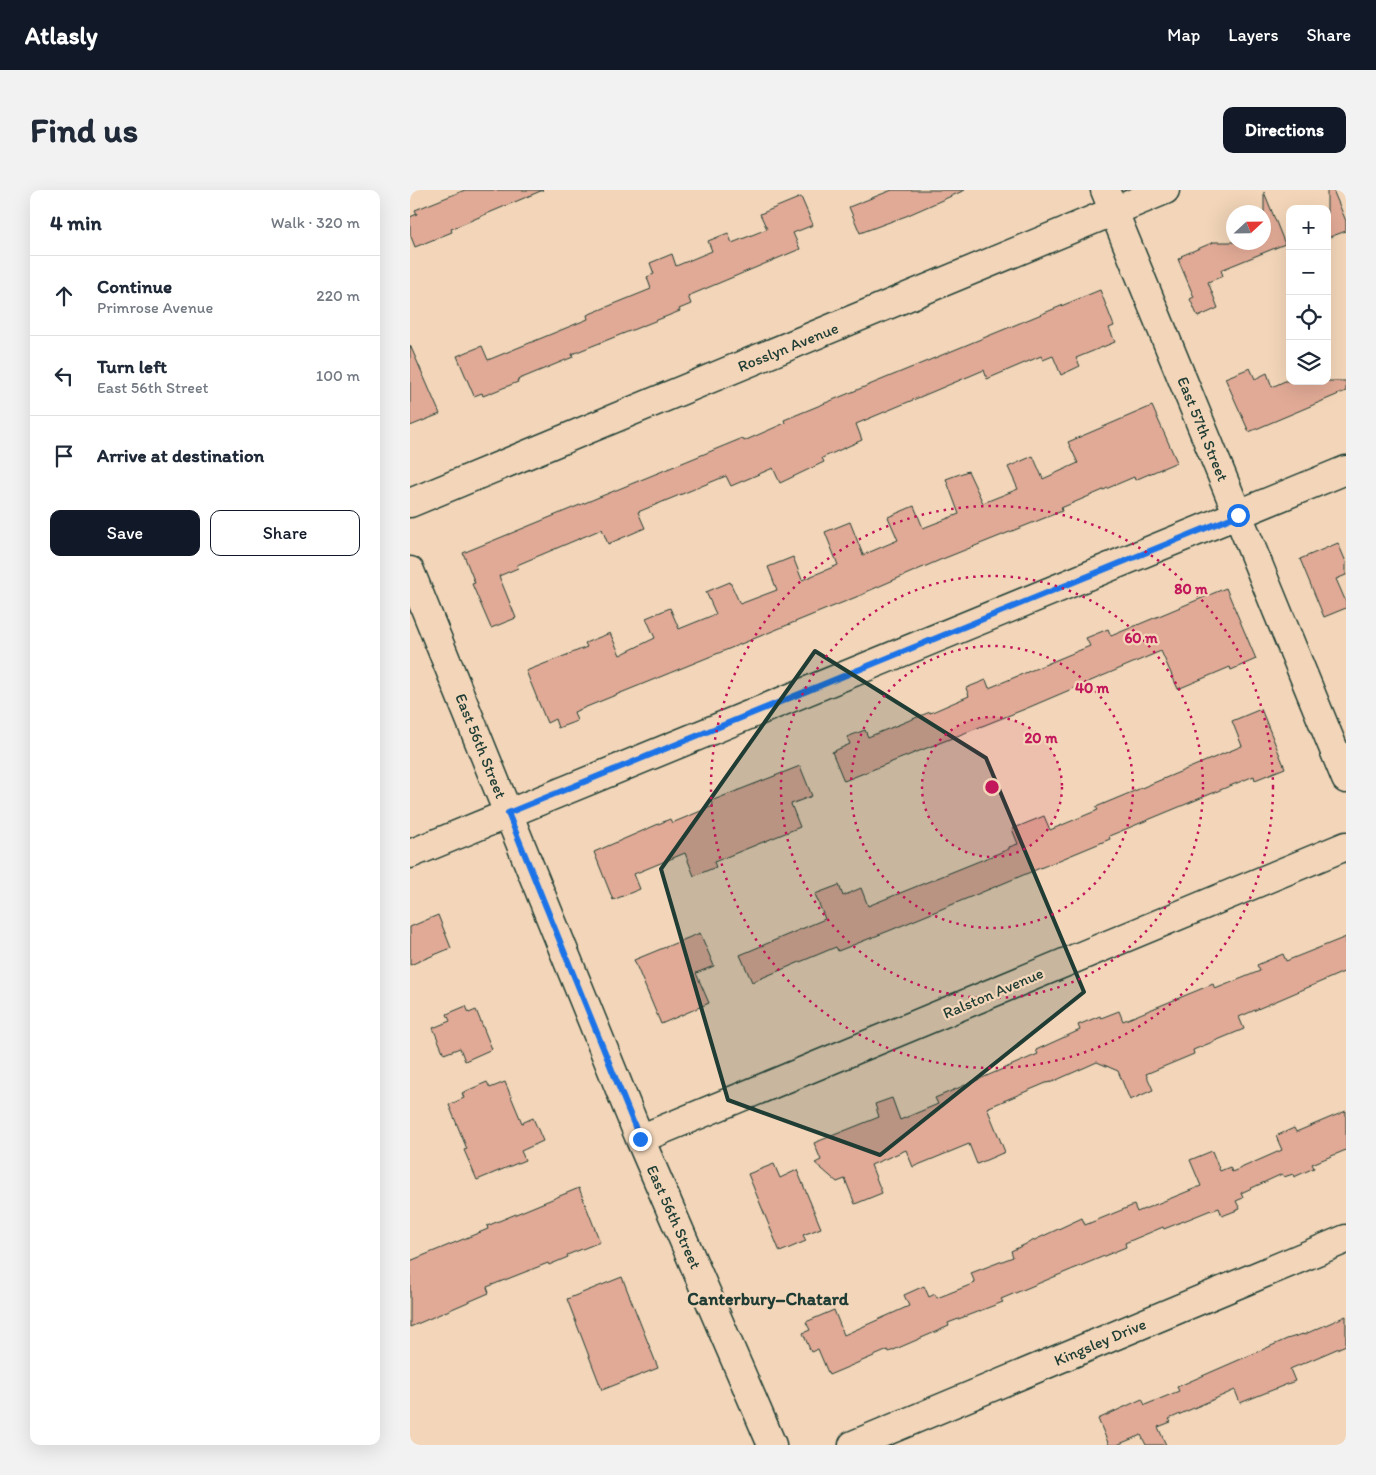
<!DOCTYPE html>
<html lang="en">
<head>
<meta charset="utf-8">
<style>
  body { margin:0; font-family:Itim,sans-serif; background:#f2f2f3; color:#1f2937 }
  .controls { position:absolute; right:15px; top:15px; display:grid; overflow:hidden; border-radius:10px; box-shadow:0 5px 20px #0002 }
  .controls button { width:45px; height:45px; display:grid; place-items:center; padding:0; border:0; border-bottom:1px solid #e0e1e3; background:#fff; color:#1f2937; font:25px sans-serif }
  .compass { position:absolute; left:816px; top:15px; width:45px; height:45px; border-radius:50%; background:#fff; box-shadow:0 5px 20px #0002; rotate:68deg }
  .stop { position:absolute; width:15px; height:15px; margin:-11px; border:4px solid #1a73e8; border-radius:50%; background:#fff }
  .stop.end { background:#1a73e8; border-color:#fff; box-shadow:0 1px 5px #0008 }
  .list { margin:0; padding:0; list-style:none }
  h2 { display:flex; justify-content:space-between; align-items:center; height:65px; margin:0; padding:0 20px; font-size:21px }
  h2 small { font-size:16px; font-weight:400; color:#747a83 }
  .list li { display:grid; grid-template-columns:32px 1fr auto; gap:15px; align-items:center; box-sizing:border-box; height:80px; padding:0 20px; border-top:1px solid #e0e1e3 }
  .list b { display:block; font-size:19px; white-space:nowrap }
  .list p { margin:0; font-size:16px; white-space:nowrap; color:#747a83 }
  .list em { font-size:16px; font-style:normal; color:#747a83 }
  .actions { display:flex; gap:10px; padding:15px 20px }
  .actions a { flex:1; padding:11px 0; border:1px solid #111827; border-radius:10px; text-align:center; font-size:18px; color:#111827 }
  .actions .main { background:#111827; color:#fff }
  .icon { flex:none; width:28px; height:28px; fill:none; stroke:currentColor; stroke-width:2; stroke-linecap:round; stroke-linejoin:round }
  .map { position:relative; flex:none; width:936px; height:1255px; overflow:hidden; border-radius:10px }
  header { display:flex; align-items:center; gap:30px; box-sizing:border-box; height:70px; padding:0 25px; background:#111827; color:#fff }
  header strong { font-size:24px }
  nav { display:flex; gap:28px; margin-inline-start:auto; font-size:18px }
  .intro { display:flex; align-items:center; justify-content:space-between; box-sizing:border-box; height:120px; padding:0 30px }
  h1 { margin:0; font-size:35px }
  .button { padding:12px 22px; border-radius:10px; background:#111827; color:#fff; font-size:18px; font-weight:700 }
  main { display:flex; gap:30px; padding:0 30px }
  aside { flex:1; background:#fff; border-radius:10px; box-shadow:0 5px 20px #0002 }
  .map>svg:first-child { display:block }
  .building { fill:#e1aa96; stroke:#1f3d34 }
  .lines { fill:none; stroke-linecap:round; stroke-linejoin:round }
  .street-casing { stroke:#1f3d34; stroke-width:31 }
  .street { stroke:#f3d6b9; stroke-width:28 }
  .route { stroke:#1a73e8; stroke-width:6 }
  .marked { fill:#1f3d34; fill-opacity:0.2; stroke:#1f3d34; stroke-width:4; stroke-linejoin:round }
  .ring { fill:none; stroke:#c2185b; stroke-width:2.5; stroke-dasharray:2.5 5 }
  .labels { text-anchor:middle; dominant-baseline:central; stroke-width:4.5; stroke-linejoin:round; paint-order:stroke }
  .street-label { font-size:16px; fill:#1f3d34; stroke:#f3d6b9 }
  .neighbourhood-label { font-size:18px; font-weight:bold; fill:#1f3d34; stroke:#f3d6b9 }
  .centre { fill:#c2185b; stroke:#f3d6b9; stroke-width:2.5 }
  .ring-label { font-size:15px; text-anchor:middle; font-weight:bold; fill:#c2185b; stroke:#f3d6b9; stroke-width:4.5; stroke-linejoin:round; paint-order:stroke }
</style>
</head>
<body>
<header>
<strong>Atlasly</strong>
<nav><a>Map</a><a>Layers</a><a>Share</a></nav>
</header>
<div class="intro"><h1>Find us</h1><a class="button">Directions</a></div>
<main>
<aside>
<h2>4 min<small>Walk · 320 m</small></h2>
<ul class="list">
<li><svg class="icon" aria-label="ahead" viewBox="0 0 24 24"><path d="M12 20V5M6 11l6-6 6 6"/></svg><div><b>Continue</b><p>Primrose Avenue</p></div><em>220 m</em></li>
<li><svg class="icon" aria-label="left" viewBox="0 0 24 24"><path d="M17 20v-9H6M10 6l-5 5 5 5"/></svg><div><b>Turn left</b><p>East 56th Street</p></div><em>100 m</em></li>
<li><svg class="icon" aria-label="arrive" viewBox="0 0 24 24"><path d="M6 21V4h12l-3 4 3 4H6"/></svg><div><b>Arrive at destination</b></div></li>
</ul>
<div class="actions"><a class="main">Save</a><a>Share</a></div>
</aside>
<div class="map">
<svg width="936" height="1255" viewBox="0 0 936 1255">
  <rect width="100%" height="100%" fill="#f3d6b9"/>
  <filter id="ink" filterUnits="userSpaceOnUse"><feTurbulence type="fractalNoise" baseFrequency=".02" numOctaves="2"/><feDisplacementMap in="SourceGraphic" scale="10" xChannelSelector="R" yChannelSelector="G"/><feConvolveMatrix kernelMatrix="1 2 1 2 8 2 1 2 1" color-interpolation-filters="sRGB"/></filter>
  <g filter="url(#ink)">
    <path class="building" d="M 55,0 L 133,0 L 41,39 L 42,42 L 5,57 L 0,44 L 0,27 L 7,24 L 5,20 Z
      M 482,0 L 555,0 L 496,26 L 450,43 L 439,17 Z
      M 917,0 L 923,0 L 936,31 L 936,41 L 917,48 Z
      M 854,2 L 875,54 L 811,80 L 813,86 L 798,92 L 808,118 L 788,127 L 780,109 L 784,107 L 768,69 L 772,67 L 771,66 L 804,52 L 854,52 Z
      M 391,7 L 403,35 L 383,43 L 390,59 L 278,106 L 281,114 L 269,119 L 270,121 L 162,164 L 163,167 L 107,190 L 108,192 L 73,206 L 72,203 L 64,206 L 47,166 L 72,156 L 78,170 L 178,129 L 177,125 L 241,99 L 237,87 L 244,84 L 240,73 L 262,64 L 266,76 L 302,61 L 298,51 L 318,43 L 322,53 L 357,39 L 350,24 Z
      M 690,100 L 704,136 L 699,138 L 705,152 L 666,168 L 670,176 L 651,185 L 643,166 L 633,170 L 631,166 L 577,189 L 574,180 L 446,234 L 452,250 L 412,268 L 414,272 L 370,293 L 363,278 L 321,296 L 316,286 L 228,322 L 235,338 L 198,354 L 192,339 L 107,375 L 108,378 L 89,386 L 106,428 L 81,438 L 62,394 L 65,393 L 53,363 L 333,248 L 334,251 L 375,233 L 374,230 Z
      M 0,155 L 30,224 L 0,236 Z
      M 840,178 L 845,189 L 857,183 L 862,197 L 875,191 L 936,191 L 936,201 L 839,242 L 815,188 Z
      M 742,216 L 767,272 L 725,290 L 724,287 L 651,318 L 652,321 L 530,370 L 456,402 L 456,403 L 164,522 L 167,531 L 148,538 L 145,529 L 137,533 L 116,481 L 177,457 L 175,453 L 200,443 L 210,465 L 245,448 L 236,428 L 260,418 L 269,439 L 306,424 L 296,402 L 320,392 L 330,414 L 367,400 L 358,377 L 383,367 L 392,390 L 428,375 L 415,342 L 440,332 L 453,365 L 488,350 L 478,327 L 504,316 L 513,338 L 549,324 L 536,289 L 558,281 L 573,313 L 608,299 L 598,277 L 623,266 L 633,289 L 668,273 L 658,252 Z
      M 928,353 L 936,372 L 936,385 L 926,389 L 936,412 L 936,418 L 914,427 L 890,369 Z
      M 816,398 L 846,469 L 821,480 L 820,477 L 768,499 L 751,461 L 615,519 L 434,591 L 422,562 L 440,554 L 437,547 L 455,540 L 458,547 L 520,522 L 520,523 L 559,506 L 556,498 L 576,490 L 579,498 L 680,456 L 676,448 L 698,439 L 701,446 Z
      M 851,519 L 875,578 L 845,590 L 844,586 L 699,646 L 700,649 L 481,740 L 428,761 L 426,757 L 342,792 L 330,765 L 415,729 L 405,704 L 429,695 L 433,706 L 451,698 L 458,716 L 599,659 L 599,657 L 608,654 L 602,639 L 634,626 L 640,640 L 688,620 L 686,617 L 832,556 L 822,531 Z
      M 390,576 L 402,606 L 381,614 L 390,637 L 304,672 L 306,677 L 284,686 L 275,663 L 224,684 L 230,699 L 203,710 L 184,662 L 260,629 L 262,633 L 303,616 L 301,611 Z
      M 28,725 L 41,758 L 0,775 L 0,737 Z
      M 290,743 L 304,776 L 286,783 L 299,813 L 251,834 L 224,770 Z
      M 936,747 L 936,781 L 829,827 L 834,839 L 783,860 L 784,864 L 736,884 L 743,900 L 720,910 L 708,881 L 687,872 L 642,892 L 636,893 L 577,918 L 595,962 L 567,974 L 559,954 L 503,977 L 496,960 L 461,975 L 472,1003 L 445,1014 L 435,989 L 427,992 L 405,973 L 411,970 L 404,953 L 469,927 L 465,914 L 482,908 L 490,930 L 528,914 L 525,908 L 628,864 L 626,860 L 670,840 L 668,835 L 690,826 L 691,828 L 709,821 L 713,831 L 803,794 L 805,799 L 850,781 L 847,775 L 873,764 L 876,771 Z
      M 56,816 L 59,823 L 66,820 L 82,859 L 55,871 L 50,858 L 34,864 L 23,838 L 40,831 L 37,824 Z
      M 77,892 L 80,898 L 95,892 L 112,933 L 123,928 L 133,951 L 111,961 L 115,970 L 67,990 L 54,960 L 57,959 L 39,915 L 54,908 L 52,903 Z
      M 936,921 L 936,960 L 902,974 L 904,978 L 884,987 L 883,984 L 874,987 L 872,984 L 831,1003 L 833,1008 L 826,1011 L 830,1019 L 812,1026 L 809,1018 L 801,1021 L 801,1020 L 754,1039 L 753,1037 L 715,1053 L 716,1057 L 591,1109 L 593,1112 L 538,1133 L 539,1136 L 479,1162 L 478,1160 L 419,1185 L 408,1159 L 401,1162 L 393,1143 L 400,1140 L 396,1132 L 424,1120 L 434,1145 L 499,1116 L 494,1105 L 514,1096 L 519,1107 L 525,1104 L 527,1108 L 565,1093 L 561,1083 L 603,1067 L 601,1061 L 672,1028 L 675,1035 L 724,1015 L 727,1022 L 791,996 L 780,970 L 802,961 L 810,981 L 820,977 L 822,982 L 872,960 L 866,946 L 884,938 L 886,942 Z
      M 364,974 L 370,988 L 387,980 L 411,1038 L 393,1045 L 396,1051 L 370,1062 L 338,984 Z
      M 169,998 L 190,1052 L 157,1065 L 158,1067 L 139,1075 L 138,1073 L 77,1097 L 79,1103 L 0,1137 L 0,1071 L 78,1039 L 77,1036 Z
      M 212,1087 L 248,1178 L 192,1200 L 157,1109 Z
      M 936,1126 L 936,1155 L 880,1179 L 885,1191 L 830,1213 L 825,1200 L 759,1229 L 761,1232 L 748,1237 L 756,1255 L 736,1255 L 731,1245 L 707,1255 L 699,1255 L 688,1229 L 732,1209 L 735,1215 L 769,1201 L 767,1197 L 877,1149 L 893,1144 L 893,1145 Z"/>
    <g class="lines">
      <g class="street-casing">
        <path id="street" d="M 695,0 L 936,589
          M 0,313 L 755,0
          M 0,381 L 230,949 L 362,1255
          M 0,664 L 936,280
          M 230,949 L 936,656
          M 443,1255 L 936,1049"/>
      </g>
      <use href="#street" class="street"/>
    </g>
  </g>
  <g class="lines" filter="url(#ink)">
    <path class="route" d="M 230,949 L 98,623 L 828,325"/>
  </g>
  <path class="marked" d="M 405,461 L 576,568 L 674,802 L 470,965 L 318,910 L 251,679 Z"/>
  <circle cx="582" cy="597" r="70" fill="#c2185b" fill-opacity=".12"/>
  <g class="ring">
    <circle cx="582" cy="597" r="70"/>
    <circle cx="582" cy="597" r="141"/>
    <circle cx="582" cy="597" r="211"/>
    <circle cx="582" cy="597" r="281"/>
  </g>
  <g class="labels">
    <g class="street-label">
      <text transform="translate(378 157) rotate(-22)">Rosslyn Avenue</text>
      <text transform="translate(793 239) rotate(68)">East 57th Street</text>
      <text transform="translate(71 556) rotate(68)">East 56th Street</text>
      <text transform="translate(583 803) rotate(-23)">Ralston Avenue</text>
      <text transform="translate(264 1027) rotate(66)">East 56th Street</text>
      <text transform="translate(690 1152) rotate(-23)">Kingsley Drive</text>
    </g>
    <g class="neighbourhood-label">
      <text x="358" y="1109">Canterbury–Chatard</text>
    </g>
  </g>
  <circle cx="582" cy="597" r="8" class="centre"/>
  <g class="ring-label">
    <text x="781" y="404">80 m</text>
    <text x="731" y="453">60 m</text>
    <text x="682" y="503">40 m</text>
    <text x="631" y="553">20 m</text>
  </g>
</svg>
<div class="controls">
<button>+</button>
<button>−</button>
<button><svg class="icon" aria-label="locate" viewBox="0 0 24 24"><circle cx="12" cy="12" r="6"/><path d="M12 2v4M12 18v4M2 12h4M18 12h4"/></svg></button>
<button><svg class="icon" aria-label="layers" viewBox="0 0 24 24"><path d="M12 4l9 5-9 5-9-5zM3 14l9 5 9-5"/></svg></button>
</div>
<svg class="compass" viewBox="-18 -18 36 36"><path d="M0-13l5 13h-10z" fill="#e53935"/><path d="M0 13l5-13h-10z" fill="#747a83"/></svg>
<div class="stop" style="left:828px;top:325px"></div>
<div class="stop end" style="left:230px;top:949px"></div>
</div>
</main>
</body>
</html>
